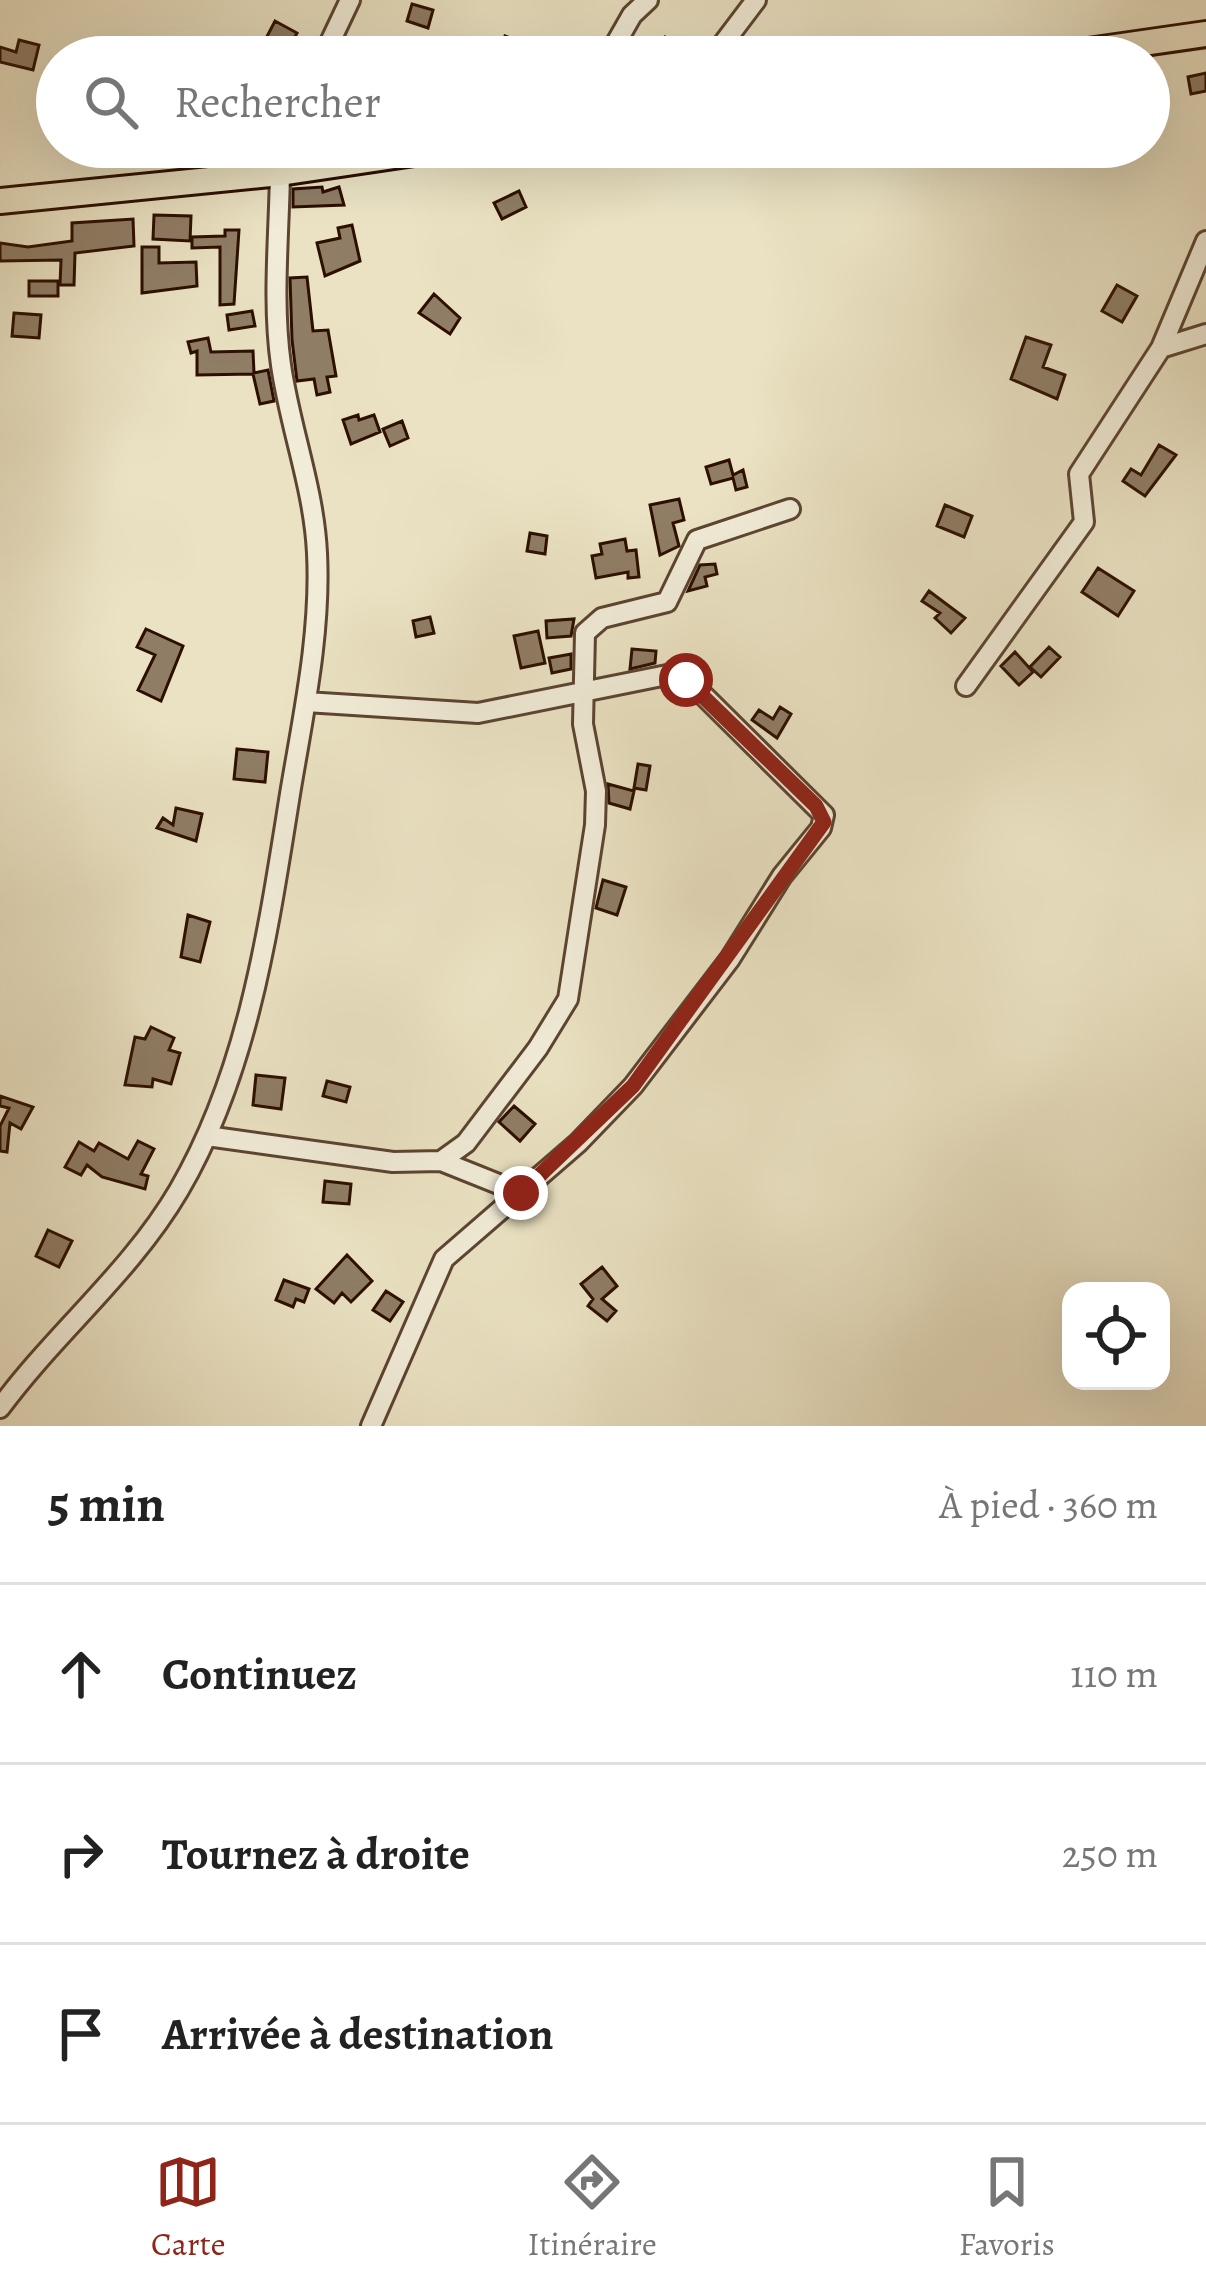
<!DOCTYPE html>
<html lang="fr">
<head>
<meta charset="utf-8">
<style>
  body { margin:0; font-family:Alegreya,serif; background:#f2f2f2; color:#222 }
  .controls { position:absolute; right:36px; bottom:36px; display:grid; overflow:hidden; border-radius:24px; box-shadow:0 12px 48px #0002 }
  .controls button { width:108px; height:108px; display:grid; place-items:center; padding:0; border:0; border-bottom:3px solid #e0e0e0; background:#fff; color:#222; font:60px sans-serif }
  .stop { position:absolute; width:36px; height:36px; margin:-27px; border:9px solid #8f2418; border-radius:50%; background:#fff }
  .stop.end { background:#8f2418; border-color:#fff; box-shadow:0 3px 12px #0008 }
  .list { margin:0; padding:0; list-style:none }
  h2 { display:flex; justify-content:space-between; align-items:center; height:156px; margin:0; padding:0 48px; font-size:51px }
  h2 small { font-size:39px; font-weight:400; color:#767676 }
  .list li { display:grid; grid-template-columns:78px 1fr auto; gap:36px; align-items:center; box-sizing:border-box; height:180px; padding:0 48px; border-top:3px solid #e0e0e0 }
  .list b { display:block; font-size:45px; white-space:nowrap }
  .list em { font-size:39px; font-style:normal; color:#767676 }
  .icon { flex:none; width:66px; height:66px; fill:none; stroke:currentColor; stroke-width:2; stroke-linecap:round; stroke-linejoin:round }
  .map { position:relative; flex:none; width:1206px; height:1426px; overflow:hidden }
  .search { position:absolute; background:#fff; box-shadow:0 12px 48px #0002; left:36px; right:36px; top:36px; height:132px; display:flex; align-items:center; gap:30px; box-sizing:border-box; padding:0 42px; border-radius:66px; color:#767676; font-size:45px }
  .sheet { height:696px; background:#fff }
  nav { display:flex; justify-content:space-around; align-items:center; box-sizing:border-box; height:168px; border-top:3px solid #e0e0e0; background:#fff; font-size:33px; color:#767676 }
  nav a { display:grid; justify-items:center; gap:6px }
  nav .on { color:#8f2418 }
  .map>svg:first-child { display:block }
  .building { fill:#8f7d65; stroke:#2c0f00; stroke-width:3 }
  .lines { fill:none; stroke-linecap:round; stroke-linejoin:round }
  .minor-casing { stroke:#5c4431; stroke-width:24 }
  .major-casing { stroke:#2c0f00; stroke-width:30 }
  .minor { stroke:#f1ecd8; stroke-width:18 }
  .major { stroke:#eae2c3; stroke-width:24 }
  .route { stroke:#8f2418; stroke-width:15 }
</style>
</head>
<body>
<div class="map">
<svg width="1206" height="1426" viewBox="0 0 1206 1426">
  <rect width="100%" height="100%" fill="#eae2c3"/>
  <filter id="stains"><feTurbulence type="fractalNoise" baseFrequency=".00167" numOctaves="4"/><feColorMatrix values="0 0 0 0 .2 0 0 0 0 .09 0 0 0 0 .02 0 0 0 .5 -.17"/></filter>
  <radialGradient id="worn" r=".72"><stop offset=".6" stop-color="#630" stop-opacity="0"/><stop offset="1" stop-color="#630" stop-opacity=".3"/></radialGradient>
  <path class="building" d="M 412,4 L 433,10 L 428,28 L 407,21 Z
    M 275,21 L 297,33 L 284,57 L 261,48 Z
    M 505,36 L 521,42 L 515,57 L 497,57 Z
    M 665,37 L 682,49 L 676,57 L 650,57 Z
    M 19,40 L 39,45 L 33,70 L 0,62 L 0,47 L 16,52 Z
    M 1206,73 L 1206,91 L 1191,94 L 1188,77 Z
    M 322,187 L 323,192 L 339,187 L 344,205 L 293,207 L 293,189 Z
    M 519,191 L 526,207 L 502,219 L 494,203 Z
    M 154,215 L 191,216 L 190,241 L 153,239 Z
    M 133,219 L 134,246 L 75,253 L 74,285 L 60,285 L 61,260 L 0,261 L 0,243 L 28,247 L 72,241 L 72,223 Z
    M 352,225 L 360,261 L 325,276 L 317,243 L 340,238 L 338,228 Z
    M 225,230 L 239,230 L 234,304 L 220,305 L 220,247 L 192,248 L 192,237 L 225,236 Z
    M 142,247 L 159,247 L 159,263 L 196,262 L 197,286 L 142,293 Z
    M 307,277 L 313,331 L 328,330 L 336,376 L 327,377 L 330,392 L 317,395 L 314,379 L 297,381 L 292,340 L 290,278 Z
    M 29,281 L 58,281 L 58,296 L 29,296 Z
    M 1117,285 L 1137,296 L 1122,322 L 1102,311 Z
    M 434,294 L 460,318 L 450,334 L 419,313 Z
    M 252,311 L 255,326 L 229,330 L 227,315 Z
    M 14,313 L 41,315 L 39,338 L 12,336 Z
    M 1026,337 L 1051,345 L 1043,367 L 1065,375 L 1057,399 L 1011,379 Z
    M 208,338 L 211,352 L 253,351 L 254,373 L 268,370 L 274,401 L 260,404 L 253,374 L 197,375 L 197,351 L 191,353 L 188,342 Z
    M 358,415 L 359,420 L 374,415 L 380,432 L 351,444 L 343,420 Z
    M 402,421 L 408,438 L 390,446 L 383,429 Z
    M 1159,445 L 1176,455 L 1145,496 L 1123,481 L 1131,469 L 1141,475 Z
    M 729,460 L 733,475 L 743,470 L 747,487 L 736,490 L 733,478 L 711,484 L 706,467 Z
    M 679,499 L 684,520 L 673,523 L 679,546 L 660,555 L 650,505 Z
    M 945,505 L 972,516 L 964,537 L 937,526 Z
    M 530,533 L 547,536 L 545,554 L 527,551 Z
    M 625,539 L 627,551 L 636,550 L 639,577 L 628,578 L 628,572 L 596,578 L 592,556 L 602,554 L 600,544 Z
    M 715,564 L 717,574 L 705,577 L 707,586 L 688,591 L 700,565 Z
    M 1098,568 L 1134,591 L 1118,616 L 1082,592 Z
    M 929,591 L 965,618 L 951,633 L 935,618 L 940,613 L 922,601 Z
    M 430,617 L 434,633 L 416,637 L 413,621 Z
    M 574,619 L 571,636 L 547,638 L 546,621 Z
    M 146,629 L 183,646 L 161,701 L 138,690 L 155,655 L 137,647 Z
    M 538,631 L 545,663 L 521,668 L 514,636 Z
    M 1049,647 L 1060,657 L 1041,677 L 1030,667 Z
    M 632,649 L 656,651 L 655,663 L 630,669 Z
    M 1015,652 L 1033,672 L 1019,685 L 1001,666 Z
    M 571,654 L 571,669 L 552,673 L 549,658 Z
    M 780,707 L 791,714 L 777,738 L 752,720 L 759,710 L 773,719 Z
    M 237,749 L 268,752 L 265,782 L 234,779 Z
    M 638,764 L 650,766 L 646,790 L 634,788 Z
    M 608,784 L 634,791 L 630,809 L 609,803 Z
    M 176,808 L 202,814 L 196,841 L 157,828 L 163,818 L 173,825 Z
    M 603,880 L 626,887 L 617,915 L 596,908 Z
    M 188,915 L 210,922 L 200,962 L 181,957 Z
    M 151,1027 L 174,1038 L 169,1050 L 180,1053 L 171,1084 L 153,1079 L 152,1087 L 125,1085 L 135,1037 L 145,1039 Z
    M 256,1075 L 285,1078 L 281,1109 L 253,1105 Z
    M 327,1081 L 350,1087 L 346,1102 L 323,1096 Z
    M 0,1096 L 33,1107 L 21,1129 L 10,1123 L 7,1152 L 0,1151 L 0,1126 L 9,1108 L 0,1106 Z
    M 514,1106 L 535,1124 L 520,1141 L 499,1122 Z
    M 138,1141 L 154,1149 L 141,1174 L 148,1176 L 145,1189 L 102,1177 L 87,1165 L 81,1175 L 65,1167 L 79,1142 L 94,1151 L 99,1143 L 128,1159 Z
    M 325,1181 L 351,1184 L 349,1204 L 323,1202 Z
    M 48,1230 L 72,1241 L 59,1267 L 36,1256 Z
    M 347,1255 L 372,1281 L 351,1302 L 342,1293 L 334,1303 L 316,1289 Z
    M 602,1267 L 617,1286 L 602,1299 L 616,1311 L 607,1321 L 588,1306 L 593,1299 L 581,1284 Z
    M 284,1280 L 309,1289 L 304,1302 L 296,1299 L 293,1307 L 276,1300 Z
    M 386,1291 L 403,1302 L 390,1321 L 373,1310 Z"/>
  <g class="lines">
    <g class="minor-casing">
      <path id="minor" d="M 323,57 L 350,0
        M 608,57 L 632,15 L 648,0
        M 713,57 L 756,0
        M 1161,348 L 1206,334
        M 966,686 L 1084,522 L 1079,474 L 1161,348 L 1206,241
        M 306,702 L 478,713 L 667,675 L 686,680 L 702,694 L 824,815 L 821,828 L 782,876 L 730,959 L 633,1086 L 578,1143 L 444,1259 L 371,1426
        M 207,1136 L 393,1162 L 441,1161 L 466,1143 L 538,1048 L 568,999 L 595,825 L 596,791 L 583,724 L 585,633 L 602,618 L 667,602 L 697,540 L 790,509
        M 441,1161 L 521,1193
        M 0,1408 C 56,1332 131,1272 179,1190 C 250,1068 269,924 291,788 C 304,711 321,631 317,553 C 314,489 290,428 281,365 C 272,302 279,236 280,173 L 288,147"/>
    </g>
    <g class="major-casing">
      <path id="major" d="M 1046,57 L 1206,34
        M 0,201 L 280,173 L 455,147"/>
    </g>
    <use href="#minor" class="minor"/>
    <use href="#major" class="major"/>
  </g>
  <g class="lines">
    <path class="route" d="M 521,1193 L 633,1086 L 824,822 L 816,806 L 686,680"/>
  </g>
  <rect width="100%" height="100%" filter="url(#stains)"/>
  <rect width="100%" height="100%" fill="url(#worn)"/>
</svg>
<div class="controls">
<button><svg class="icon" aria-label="locate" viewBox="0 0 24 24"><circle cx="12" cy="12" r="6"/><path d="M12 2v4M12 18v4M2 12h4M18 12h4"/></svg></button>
</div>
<div class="stop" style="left:686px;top:680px"></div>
<div class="stop end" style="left:521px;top:1193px"></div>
<div class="search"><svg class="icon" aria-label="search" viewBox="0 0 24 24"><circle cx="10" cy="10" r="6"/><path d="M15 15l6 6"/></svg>Rechercher</div>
</div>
<section class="sheet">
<h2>5 min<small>À pied · 360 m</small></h2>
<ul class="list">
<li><svg class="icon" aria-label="ahead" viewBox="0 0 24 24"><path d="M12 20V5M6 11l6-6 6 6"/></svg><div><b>Continuez</b></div><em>110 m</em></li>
<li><svg class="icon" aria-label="right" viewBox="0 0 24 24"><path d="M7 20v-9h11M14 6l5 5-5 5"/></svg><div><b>Tournez à droite</b></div><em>250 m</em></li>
<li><svg class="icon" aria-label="arrive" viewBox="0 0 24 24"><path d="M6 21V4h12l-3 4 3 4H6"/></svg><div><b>Arrivée à destination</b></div></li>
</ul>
</section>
<nav>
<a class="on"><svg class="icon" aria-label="map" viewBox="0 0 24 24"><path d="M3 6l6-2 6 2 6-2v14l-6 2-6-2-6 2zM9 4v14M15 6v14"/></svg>Carte</a>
<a><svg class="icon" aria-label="directions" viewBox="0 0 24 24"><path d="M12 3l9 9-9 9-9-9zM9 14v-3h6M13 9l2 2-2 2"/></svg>Itinéraire</a>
<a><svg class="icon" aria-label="saved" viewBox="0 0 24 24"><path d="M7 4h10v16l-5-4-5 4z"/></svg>Favoris</a>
</nav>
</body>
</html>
